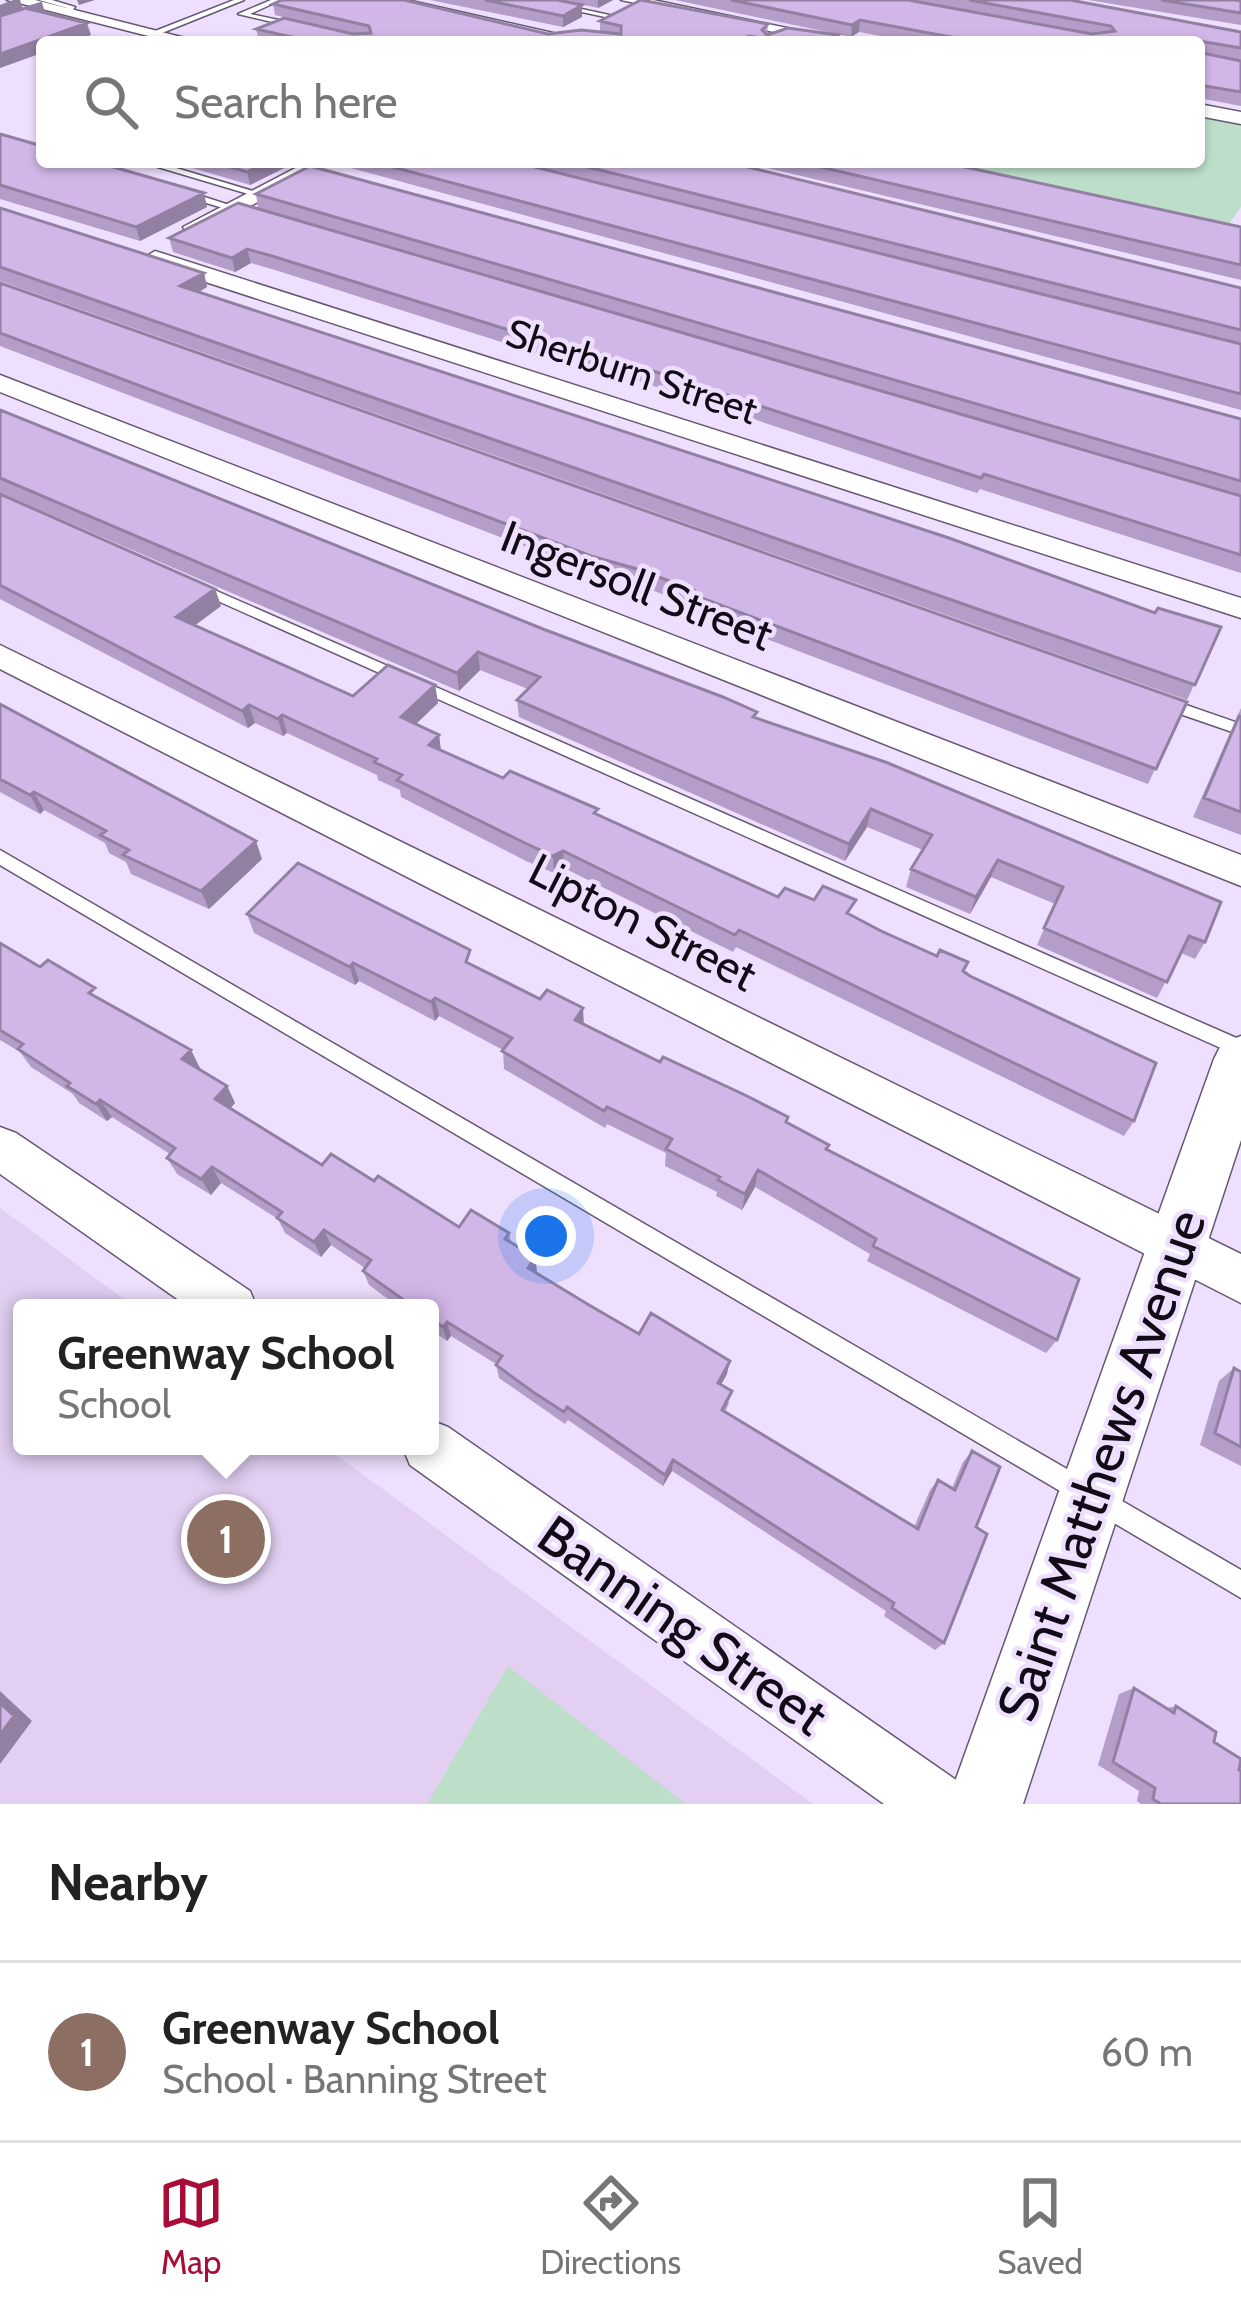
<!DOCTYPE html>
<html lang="en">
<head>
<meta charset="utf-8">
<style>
  body { margin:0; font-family:Cabin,sans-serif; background:#f2f2f2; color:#222 }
  .you { position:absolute; left:546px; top:1236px; width:42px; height:42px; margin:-30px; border:9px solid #fff; border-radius:50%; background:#1a73e8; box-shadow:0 0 0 18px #1a73e833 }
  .badge { display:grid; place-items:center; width:78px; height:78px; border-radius:50%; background:#a70d37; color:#fff; font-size:39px; font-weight:700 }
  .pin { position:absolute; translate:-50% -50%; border:6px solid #fff; box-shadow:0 3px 12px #0006 }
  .popup { position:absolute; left:13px; top:1299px; width:426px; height:156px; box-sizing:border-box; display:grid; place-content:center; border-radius:12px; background:#fff; filter:drop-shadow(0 3px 9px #0005); font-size:39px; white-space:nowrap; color:#767676 }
  .popup b { font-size:45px; color:#222 }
  .popup::after { content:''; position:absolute; left:50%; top:100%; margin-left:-24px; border:24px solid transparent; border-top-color:#fff }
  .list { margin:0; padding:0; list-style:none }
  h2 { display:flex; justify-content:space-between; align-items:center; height:156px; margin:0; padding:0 48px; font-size:51px }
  h2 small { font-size:39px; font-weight:400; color:#767676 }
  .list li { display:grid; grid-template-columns:78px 1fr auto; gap:36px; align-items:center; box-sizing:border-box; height:180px; padding:0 48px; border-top:3px solid #e0e0e0 }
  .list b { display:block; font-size:45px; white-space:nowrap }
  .list p { margin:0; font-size:39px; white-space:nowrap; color:#767676 }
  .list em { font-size:39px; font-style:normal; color:#767676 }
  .icon { flex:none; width:66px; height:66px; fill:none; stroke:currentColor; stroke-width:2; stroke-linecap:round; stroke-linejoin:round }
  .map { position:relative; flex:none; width:1241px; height:1804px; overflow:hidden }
  .search { position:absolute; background:#fff; box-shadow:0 3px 9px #0004; left:36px; right:36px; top:36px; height:132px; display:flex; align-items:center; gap:30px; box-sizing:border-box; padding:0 42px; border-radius:12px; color:#767676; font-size:45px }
  .sheet { height:336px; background:#fff }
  nav { display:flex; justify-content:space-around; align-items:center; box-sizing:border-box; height:168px; border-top:3px solid #e0e0e0; background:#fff; font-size:33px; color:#767676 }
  nav a { display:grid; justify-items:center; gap:6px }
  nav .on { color:#a70d37 }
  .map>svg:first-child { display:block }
  .built { fill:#e2cff2 }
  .green { fill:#bddfca }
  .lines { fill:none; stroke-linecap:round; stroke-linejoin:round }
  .service-casing { stroke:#665872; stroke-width:3 }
  .minor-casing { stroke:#665872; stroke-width:3 }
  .tertiary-casing { stroke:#665872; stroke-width:3 }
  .service { fill:#fff; fill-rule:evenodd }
  .minor { fill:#fff; fill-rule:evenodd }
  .tertiary { fill:#fff; fill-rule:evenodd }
  .wall { fill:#b49dc8 }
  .shaded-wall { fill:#9280a2 }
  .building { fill:#d1b7e8; stroke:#9280a2; stroke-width:3 }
  .labels { text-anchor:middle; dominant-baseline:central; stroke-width:9; stroke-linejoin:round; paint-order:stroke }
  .far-street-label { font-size:39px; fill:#100b15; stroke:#efdffe }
  .street-label { font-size:45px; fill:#100b15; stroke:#efdffe }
  .near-street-label { font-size:54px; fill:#100b15; stroke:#efdffe }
</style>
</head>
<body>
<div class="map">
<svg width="1241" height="1804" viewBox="0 0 1241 1804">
  <rect width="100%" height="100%" fill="#efdffe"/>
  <path class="built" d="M 0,1208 L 136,1308 L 22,1308 L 22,1446 L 324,1446 L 813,1804 L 0,1804 Z"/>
  <path class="green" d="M 1199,117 L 1241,125 L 1241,207 L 1227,227 L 931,162 L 1199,162 Z
    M 508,1666 L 686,1804 L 427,1804 Z"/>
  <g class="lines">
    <g class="service-casing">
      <path id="service" d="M 39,0 L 52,0 L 75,7 L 69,15 L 65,13 L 67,8 Z
        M 234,0 L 244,0 L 157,35 L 150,33 Z
        M 271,0 L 281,0 L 250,14 L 302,25 L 302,29 L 238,14 Z
        M 525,0 L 540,0 L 614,16 L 610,18 Z
        M 141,162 L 156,162 L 263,194 L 255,196 Z
        M 183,192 L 189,192 L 251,212 L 243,214 L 183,196 Z
        M 196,582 L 1241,1040 L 1241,1057 L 191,589 L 191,583 Z
        M 1163,697 L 1241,724 L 1241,735 L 1157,706 L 1155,702 Z
        M 0,850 L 1241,1570 L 1241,1598 L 0,865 Z"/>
    </g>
    <g class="minor-casing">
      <path id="minor" d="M 7,0 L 35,0 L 201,42 L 172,42 Z
        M 377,0 L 407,0 L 575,38 L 563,42 Z
        M 621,0 L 653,0 L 854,42 L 821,42 Z
        M 1199,104 L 1241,112 L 1241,124 L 1199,116 Z
        M 307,162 L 332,162 L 202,232 L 186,232 L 183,227 Z
        M 155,251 L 1241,598 L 1241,618 L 147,263 L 144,258 Z
        M 0,375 L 1241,855 L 1241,886 L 0,392 Z
        M 0,645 L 1241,1254 L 1241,1303 L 0,669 Z
        M 0,1127 L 16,1133 L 250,1291 L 257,1308 L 190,1308 L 0,1174 Z
        M 430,1420 L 448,1427 L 959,1782 L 968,1804 L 884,1804 L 410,1465 L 402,1446 L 430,1446 Z"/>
    </g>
    <g class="tertiary-casing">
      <path id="tertiary" d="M 1241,1036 L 1241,1140 L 1023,1804 L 947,1804 L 1214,1059 L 1222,1043 Z"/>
    </g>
    <use href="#service" class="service"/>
    <use href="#minor" class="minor"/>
    <use href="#tertiary" class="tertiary"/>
  </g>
  <path class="wall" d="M 430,0 L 557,0 L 582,5 L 582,17 L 563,27 Z
    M 561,0 L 613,0 L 598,8 Z
    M 675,0 L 1070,0 L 1241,32 L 1241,106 L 1199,98 L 1199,42 L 913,42 L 859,32 L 851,37 Z
    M 1088,0 L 1235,0 L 1241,1 L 1241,25 Z
    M 273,4 L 548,34 L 600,32 L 600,21 L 768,24 L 767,35 L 838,35 L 837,42 L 259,41 L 256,29 L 357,34 L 275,15 Z
    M 0,134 L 207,207 L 140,241 L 0,199 Z
    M 172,162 L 296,162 L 250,185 Z
    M 334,162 L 728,162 L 1241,288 L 1241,410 L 336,164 Z
    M 742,162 L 942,162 L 1241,227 L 1241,280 Z
    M 256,194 L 1241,419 L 1241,573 L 980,489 L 977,493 L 605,370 L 568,359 L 564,362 L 275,270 L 251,263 L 235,272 L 173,252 L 169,238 L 238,203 L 669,329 L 258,208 Z
    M 0,208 L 204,273 L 207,287 L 199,292 L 1155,613 L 1221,627 L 1187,700 L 0,281 Z
    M 0,283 L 1187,702 L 1148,784 L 690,610 L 690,605 L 634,583 L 592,572 L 0,346 Z
    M 0,410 L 543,629 L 757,712 L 756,718 L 1205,942 L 1195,959 L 1181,953 L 1157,998 L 1037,945 L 1055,904 L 991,877 L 970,914 L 906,887 L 911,869 L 923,850 L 867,827 L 845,861 L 519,717 L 517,700 L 528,689 L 480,670 L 459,691 L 0,493 Z
    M 0,494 L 215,589 L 221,606 L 195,625 L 353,696 L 435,685 L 438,703 L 416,724 L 439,735 L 441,750 L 503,778 L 598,815 L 778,897 L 852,916 L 937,956 L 968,962 L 964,972 L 1134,1121 L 1124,1136 L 736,947 L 733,952 L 564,868 L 554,873 L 526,861 L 401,797 L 400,790 L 378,780 L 377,775 L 287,733 L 283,736 L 255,723 L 248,728 L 0,599 Z
    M 0,704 L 262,859 L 209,909 L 131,874 L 126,862 L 109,853 L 105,843 L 44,810 L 40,814 L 0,792 Z
    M 1241,708 L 1241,835 L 1193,817 Z
    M 247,914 L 472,965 L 660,1062 L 788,1117 L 787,1123 L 827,1150 L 1057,1340 L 1046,1353 L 867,1261 L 870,1254 L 755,1187 L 742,1210 L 716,1196 L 717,1192 L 665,1166 L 666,1153 L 607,1124 L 605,1128 L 504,1069 L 503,1050 L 439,1016 L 435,1021 L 359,981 L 355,985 L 254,933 Z
    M 0,943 L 40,967 L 102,1000 L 200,1068 L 199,1069 L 227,1086 L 235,1103 L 230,1109 L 322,1165 L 374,1181 L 459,1227 L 509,1233 L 511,1242 L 537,1271 L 536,1273 L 639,1334 L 727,1374 L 721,1385 L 729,1403 L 725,1412 L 914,1527 L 930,1490 L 938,1480 L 952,1488 L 963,1462 L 972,1451 L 976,1527 L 944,1643 L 935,1650 L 884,1616 L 886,1611 L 672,1471 L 663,1486 L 568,1420 L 565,1424 L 499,1378 L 496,1364 L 451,1336 L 447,1341 L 430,1329 L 430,1308 L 400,1308 L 369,1285 L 363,1271 L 365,1268 L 331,1245 L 321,1257 L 285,1233 L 278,1219 L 221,1183 L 211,1195 L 177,1174 L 167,1158 L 170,1154 L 112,1117 L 107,1121 L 79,1103 L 73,1094 L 31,1067 L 20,1052 L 0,1040 Z
    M 1234,1368 L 1241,1372 L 1241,1466 L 1200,1445 L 1219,1381 Z
    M 1134,1688 L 1167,1708 L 1176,1706 L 1214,1742 L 1239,1770 L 1241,1804 L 1141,1804 L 1137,1801 L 1139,1791 L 1098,1765 L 1119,1694 Z"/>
  <path class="shaded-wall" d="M 13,0 L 20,0 L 23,9 L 0,18 L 0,5 Z
    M 77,0 L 95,0 L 79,5 Z
    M 598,0 L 613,0 L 598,8 Z
    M 42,3 L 46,15 L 29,9 Z
    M 582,5 L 582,17 L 563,27 L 563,16 Z
    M 860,20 L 859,32 L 851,37 L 852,25 Z
    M 87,23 L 91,35 L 72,42 L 42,42 L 42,53 L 0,68 L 0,54 Z
    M 267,162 L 296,162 L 250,185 L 247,172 Z
    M 204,193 L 207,207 L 140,241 L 136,227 Z
    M 247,249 L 251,263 L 235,272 L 232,258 Z
    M 204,273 L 207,287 L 184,300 L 180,286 Z
    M 567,344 L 568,359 L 564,362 L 563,347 Z
    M 215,589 L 221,606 L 182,635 L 176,617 Z
    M 478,652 L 480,670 L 459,691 L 457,673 Z
    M 435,685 L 438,703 L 404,735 L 401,717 Z
    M 249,705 L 255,723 L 248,728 L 242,711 Z
    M 282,715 L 287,733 L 283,736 L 278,719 Z
    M 439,735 L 441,753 L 429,745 Z
    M 34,792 L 44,810 L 40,814 L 30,795 Z
    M 871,809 L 867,827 L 845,861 L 849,844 Z
    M 256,841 L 262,859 L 209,909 L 201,891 Z
    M 563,851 L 564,868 L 554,873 L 553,856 Z
    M 998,860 L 991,877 L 970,914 L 976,897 Z
    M 353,963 L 359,981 L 355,985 L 350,967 Z
    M 435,998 L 439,1016 L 435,1021 L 431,1002 Z
    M 583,1008 L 584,1026 L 575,1020 Z
    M 191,1050 L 200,1068 L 191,1077 L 182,1059 Z
    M 227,1086 L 235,1103 L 223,1116 L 215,1099 Z
    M 100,1100 L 112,1117 L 107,1121 L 96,1104 Z
    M 212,1167 L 221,1183 L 211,1195 L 201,1179 Z
    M 758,1170 L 755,1187 L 742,1210 L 745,1194 Z
    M 324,1230 L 331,1245 L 321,1257 L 314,1242 Z
    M 535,1257 L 537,1271 L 530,1282 L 528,1268 Z
    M 447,1322 L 451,1336 L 447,1341 L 443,1327 Z
    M 730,1361 L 727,1374 L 715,1395 L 718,1383 Z
    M 673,1460 L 672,1471 L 663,1486 L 665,1475 Z
    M 0,1691 L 32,1721 L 0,1764 Z"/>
  <path class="building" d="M 282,0 L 404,0 L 548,34 L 581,30 L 621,34 L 621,26 L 600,21 L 641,0 L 768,24 L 762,30 L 767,35 L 788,28 L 838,35 L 826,42 L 781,42 L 749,36 L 739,42 L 697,40 L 695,42 L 313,42 L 256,29 L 284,18 L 353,34 L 371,33 L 369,26 L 273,4 Z
    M 485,0 L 557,0 L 582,5 L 563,16 Z
    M 731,0 L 908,0 L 1092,34 L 1115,31 L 1111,26 L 969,0 L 1070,0 L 1241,32 L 1241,48 L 1200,41 L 1202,53 L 1241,61 L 1241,92 L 1199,85 L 1199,42 L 977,42 L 860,20 L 852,25 Z
    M 1161,0 L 1235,0 L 1241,1 L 1241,13 Z
    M 42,3 L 29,9 L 87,23 L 0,54 L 0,16 Z
    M 0,134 L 42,146 L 42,162 L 96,162 L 204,193 L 136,227 L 0,185 Z
    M 213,162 L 267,162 L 247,172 Z
    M 374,162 L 515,162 L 1241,344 L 1241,394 Z
    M 568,162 L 727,162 L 1241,288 L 1241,330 Z
    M 799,162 L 942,162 L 1241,227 L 1241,265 Z
    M 310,166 L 1241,419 L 1241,481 L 256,194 Z
    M 238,203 L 1241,496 L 1241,555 L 984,474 L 981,478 L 604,355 L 567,344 L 563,347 L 272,256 L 247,249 L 232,258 L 169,238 Z
    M 0,208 L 204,273 L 180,286 L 949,538 L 1155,613 L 1158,608 L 1221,627 L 1195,685 L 0,267 Z
    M 0,283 L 1187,702 L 1156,769 L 691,594 L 694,590 L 634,568 L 591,556 L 0,333 Z
    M 0,410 L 543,629 L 723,697 L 757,712 L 753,717 L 888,763 L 1221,902 L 1205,942 L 1189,936 L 1167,982 L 1044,928 L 1063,887 L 998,860 L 976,897 L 911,869 L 932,835 L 871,809 L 849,844 L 517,700 L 540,677 L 478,652 L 457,673 L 0,478 Z
    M 0,494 L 215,589 L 176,617 L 353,696 L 388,665 L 435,685 L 401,717 L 439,735 L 429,745 L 503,778 L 510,771 L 598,809 L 594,813 L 778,897 L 785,888 L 814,900 L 823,886 L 856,900 L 847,913 L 881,931 L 937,956 L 940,950 L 968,962 L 963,971 L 970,976 L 1156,1063 L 1134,1121 L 739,930 L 735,935 L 563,851 L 553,856 L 525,843 L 397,780 L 402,775 L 374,762 L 377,759 L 282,715 L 278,719 L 249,705 L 242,711 L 0,585 Z
    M 0,704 L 256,841 L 201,891 L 123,855 L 129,850 L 100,835 L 106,831 L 34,792 L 30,795 L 0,779 Z
    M 1239,716 L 1241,717 L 1241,812 L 1204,798 Z
    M 298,863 L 470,950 L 466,962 L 540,999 L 547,990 L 583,1008 L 575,1020 L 660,1062 L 663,1057 L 745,1095 L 788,1117 L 786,1122 L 829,1145 L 826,1149 L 1079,1279 L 1057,1340 L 873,1246 L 876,1239 L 758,1170 L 745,1194 L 718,1180 L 720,1177 L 666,1149 L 672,1139 L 607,1107 L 604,1111 L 502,1051 L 512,1038 L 435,998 L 431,1002 L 353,963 L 350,967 L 247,914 Z
    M 0,943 L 40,967 L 48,960 L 95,988 L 89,993 L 191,1050 L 182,1059 L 227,1086 L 215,1099 L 322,1165 L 331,1154 L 374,1181 L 378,1176 L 459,1227 L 471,1210 L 509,1233 L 505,1239 L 535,1257 L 528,1268 L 589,1305 L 639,1334 L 651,1313 L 730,1361 L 718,1383 L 732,1391 L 722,1410 L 918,1529 L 938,1480 L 955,1490 L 972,1451 L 1000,1467 L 976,1527 L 987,1534 L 944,1643 L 892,1608 L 894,1603 L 673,1460 L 665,1475 L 567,1407 L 564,1412 L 533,1392 L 496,1365 L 502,1356 L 447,1322 L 443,1327 L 430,1318 L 430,1308 L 415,1308 L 363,1271 L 371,1260 L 324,1230 L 314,1242 L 277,1218 L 282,1212 L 212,1167 L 201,1179 L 167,1158 L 175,1148 L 100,1100 L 96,1104 L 67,1086 L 70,1083 L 18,1049 L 23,1044 L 0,1030 Z
    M 1234,1368 L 1241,1372 L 1241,1447 L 1215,1433 Z
    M 1134,1688 L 1174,1713 L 1176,1706 L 1216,1732 L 1214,1742 L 1241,1759 L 1239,1770 L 1241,1771 L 1241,1804 L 1161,1804 L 1153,1799 L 1155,1788 L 1113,1762 Z
    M 0,1703 L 14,1716 L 0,1735 Z"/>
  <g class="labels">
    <g class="far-street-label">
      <text transform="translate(632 371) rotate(18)">Sherburn Street</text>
    </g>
    <g class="street-label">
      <text transform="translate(637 585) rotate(21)">Ingersoll Street</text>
      <text transform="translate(643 922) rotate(27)">Lipton Street</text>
    </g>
    <g class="near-street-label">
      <text transform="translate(1101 1465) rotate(-71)">Saint Matthews Avenue</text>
      <text transform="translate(683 1625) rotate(35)">Banning Street</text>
    </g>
  </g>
</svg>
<div class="you"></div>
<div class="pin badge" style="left:226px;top:1539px;background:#8d6e63">1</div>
<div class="popup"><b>Greenway School</b>School</div>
<div class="search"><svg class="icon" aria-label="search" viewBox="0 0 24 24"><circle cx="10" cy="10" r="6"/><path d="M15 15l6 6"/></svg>Search here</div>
</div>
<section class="sheet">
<h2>Nearby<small></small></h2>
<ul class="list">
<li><span class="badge" style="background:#8d6e63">1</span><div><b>Greenway School</b><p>School · Banning Street</p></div><em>60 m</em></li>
</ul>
</section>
<nav>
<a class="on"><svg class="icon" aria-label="map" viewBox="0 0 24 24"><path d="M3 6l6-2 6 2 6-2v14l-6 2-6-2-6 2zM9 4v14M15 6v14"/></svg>Map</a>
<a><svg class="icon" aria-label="directions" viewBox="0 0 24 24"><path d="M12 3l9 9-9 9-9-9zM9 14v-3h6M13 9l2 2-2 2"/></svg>Directions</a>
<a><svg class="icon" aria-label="saved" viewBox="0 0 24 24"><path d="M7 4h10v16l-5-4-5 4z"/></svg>Saved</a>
</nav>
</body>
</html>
